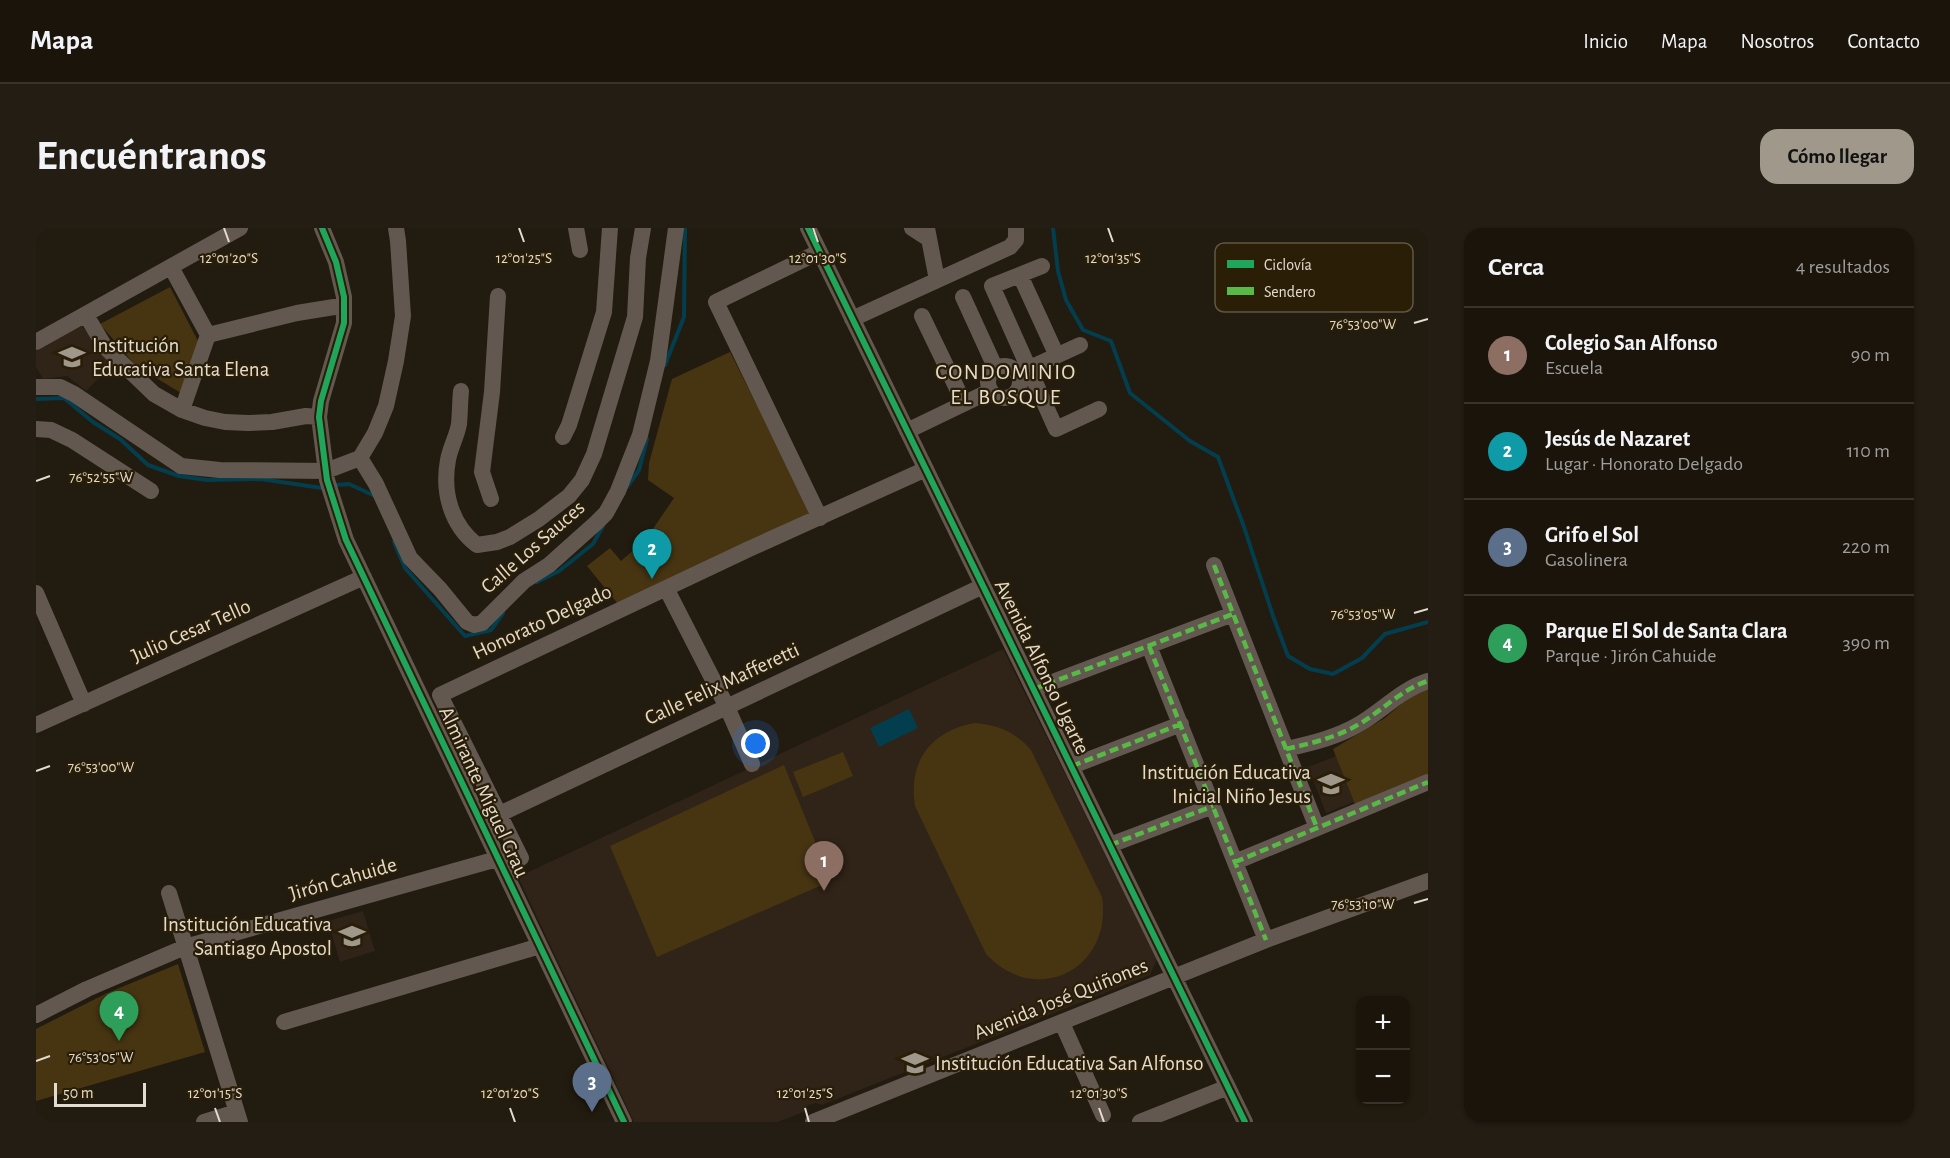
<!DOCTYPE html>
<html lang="es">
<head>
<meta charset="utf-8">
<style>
  body { margin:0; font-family:"Alegreya Sans",sans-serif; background:#231d14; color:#f1f3f6 }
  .controls { position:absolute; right:18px; bottom:18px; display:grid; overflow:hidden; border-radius:12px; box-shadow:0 2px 4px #0004 }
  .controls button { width:54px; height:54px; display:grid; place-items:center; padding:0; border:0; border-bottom:2px solid #38332c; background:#1a140b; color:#f1f3f6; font:30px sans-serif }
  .scale { position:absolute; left:18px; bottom:15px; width:92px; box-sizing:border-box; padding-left:6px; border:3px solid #e3dbce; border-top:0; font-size:16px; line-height:21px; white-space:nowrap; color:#e3dbce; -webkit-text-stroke:4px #2a1e07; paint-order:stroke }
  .you { position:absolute; left:720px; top:516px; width:21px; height:21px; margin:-15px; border:4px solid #fff; border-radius:50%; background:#1a73e8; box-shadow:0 0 0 9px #1a73e833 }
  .badge { display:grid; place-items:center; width:39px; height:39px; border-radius:50%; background:#9f988b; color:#fff; font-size:20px; font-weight:700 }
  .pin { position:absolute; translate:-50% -50px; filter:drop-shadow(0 2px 3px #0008) }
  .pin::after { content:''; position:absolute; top:32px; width:21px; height:18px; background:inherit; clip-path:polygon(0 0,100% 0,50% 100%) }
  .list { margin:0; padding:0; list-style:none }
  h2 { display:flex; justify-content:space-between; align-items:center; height:78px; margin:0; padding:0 24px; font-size:26px }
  h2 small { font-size:20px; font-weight:400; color:#9f9e9d }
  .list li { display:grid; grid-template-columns:39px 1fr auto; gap:18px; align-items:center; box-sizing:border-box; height:96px; padding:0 24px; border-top:2px solid #38332c }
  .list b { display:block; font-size:22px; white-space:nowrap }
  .list p { margin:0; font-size:20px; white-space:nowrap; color:#9f9e9d }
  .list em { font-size:20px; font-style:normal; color:#9f9e9d }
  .map { position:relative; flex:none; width:1392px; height:894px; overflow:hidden; border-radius:18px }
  header { display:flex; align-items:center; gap:36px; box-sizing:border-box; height:84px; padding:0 30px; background:#1a140b; border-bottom:2px solid #38332c }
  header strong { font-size:28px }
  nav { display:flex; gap:33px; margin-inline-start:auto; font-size:21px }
  .intro { display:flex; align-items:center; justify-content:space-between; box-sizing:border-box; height:144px; padding:0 36px }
  h1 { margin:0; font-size:42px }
  .button { padding:15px 27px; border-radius:18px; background:#9f988b; color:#111; font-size:21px; font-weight:700 }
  main { display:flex; gap:36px; padding:0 36px }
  aside { flex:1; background:#1a140b; border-radius:18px; box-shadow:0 2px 4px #0004 }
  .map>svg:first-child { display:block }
  .education { fill:#302317 }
  .green { fill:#473512 }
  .water { fill:#033e4e }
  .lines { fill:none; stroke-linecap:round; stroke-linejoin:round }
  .stream { stroke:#033e4e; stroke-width:4 }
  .minor { stroke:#625850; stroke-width:16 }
  .quiet { stroke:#58b947; stroke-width:4.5; stroke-dasharray:9 4.5; stroke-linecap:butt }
  .cycleway-casing { stroke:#2a1e07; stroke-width:10 }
  .cycleway { stroke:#20a55d; stroke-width:6 }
  .ticks { fill:none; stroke:#e3dbce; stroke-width:2 }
  .labels { text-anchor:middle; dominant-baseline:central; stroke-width:4.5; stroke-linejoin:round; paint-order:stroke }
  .poi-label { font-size:21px; fill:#e3dbce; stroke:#2a1e07; text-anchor:start }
  .street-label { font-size:21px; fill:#e3dbce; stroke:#2a1e07 }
  .neighbourhood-label { font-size:22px; letter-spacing:1.5px; fill:#e3dbce; stroke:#2a1e07 }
  .key { fill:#2a1e07; stroke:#625743; stroke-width:1.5 }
  .key-label { font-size:16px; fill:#e3dbce }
  .ticks-label { font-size:15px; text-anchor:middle; fill:#e3dbce; stroke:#2a1e07; stroke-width:4.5; stroke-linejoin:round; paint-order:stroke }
</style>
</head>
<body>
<header>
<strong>Mapa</strong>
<nav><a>Inicio</a><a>Mapa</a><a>Nosotros</a><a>Contacto</a></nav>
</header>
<div class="intro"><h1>Encuéntranos</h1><a class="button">Cómo llegar</a></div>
<main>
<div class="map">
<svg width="1392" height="894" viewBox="0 0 1392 894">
  <rect width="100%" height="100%" fill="#221b0f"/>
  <path class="education" d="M 45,97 L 77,136 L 50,163 L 31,148 L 7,151 L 0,139 L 0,123 Z
    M 967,421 L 1121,731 L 1114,747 L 786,877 L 780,875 L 772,877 L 768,884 L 742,894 L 598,894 L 482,649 Z
    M 1300,528 L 1318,574 L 1290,585 L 1272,539 Z
    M 327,683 L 339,723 L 304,734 L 292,693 Z"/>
  <path class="green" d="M 134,59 L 163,115 L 145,165 L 99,137 L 64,96 Z
    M 694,124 L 775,285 L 582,376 L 551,338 L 574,320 L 585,333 L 610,311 L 638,270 L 612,252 L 613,235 L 636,151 Z
    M 1392,458 L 1392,551 L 1320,579 L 1297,521 L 1349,490 L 1378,465 Z
    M 939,495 C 963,497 979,504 995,522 L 1066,669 C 1077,741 1000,780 950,726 L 879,578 C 872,534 894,503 939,495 Z
    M 807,524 L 817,548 L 767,569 L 757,544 Z
    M 748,537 L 795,653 L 621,729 L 574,618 Z
    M 142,736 L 169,824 L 0,873 L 0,801 L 71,765 Z"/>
  <path class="water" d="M 873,481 L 882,500 L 843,519 L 834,500 Z"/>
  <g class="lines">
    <path class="stream" d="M 1017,0 L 1022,43 L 1030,72 L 1047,102 L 1075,113 L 1094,165 L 1154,213 L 1182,229 L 1208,299 L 1237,388 L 1252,428 L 1274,441 L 1297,446 L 1326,430 L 1349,406 L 1392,394
      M 629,137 L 648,89 L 649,0
      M 0,171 L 28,170 L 57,194 L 84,211 L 112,237 L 143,248 L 171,252 L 225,251 L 286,260
      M 299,257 L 313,256 L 339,268
      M 591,259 L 603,242 L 611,211
      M 358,314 L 369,340 L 429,408 L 455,402 L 467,385
      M 501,354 L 523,343 L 557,316 L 567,298"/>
    <path class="minor" d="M 286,0 L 300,34 L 308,69 L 308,95 L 285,173 L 283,189 L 291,252 L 310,312 L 588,894
      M 540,0 L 544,22
      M 772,0 L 1209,894
      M 876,0 L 893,11
      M 891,0 L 901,52
      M 783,24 L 680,74 L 784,290
      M 1006,38 L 956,58 L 1020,201 L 1063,181
      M 135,39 L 172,107 L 146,182
      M 984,47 L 1021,128
      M 927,69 L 959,139
      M 50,87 L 69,119 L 118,166 L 146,182 L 169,190 L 189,194 L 212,195 L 236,194 L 270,188 L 283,189
      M 886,88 L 928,175
      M 816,91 L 974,19 L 980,12 L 980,0
      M 172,107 L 261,85 L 298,79 L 308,80
      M 0,114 L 204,0
      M952 154a16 16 0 1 1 32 0a16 16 0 1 1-32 0Z
      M 983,145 L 1044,117
      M 0,159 L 24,159 L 38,166 L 145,238 L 184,242 L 290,243 L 324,230 L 339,205 L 350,178 L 360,133 L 367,88 L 362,13 L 360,0
      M 425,163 C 424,174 424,185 423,196 C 421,208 414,220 412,232 C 406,264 415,297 441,317 L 461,314 L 474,309 L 503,291 L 533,268 L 546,252 L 558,226 L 599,89 L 602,30 L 607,0
      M 0,201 L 15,202 L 36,212 L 115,263
      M 871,203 L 954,163
      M 527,209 L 533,197 L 568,84 L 574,0
      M 324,230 L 340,256 L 374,330 L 404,361 L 431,394 L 438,397 L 446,395 L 488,353 L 513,337 L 560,295 L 570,285 L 582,263 L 604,207 L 622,133 L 640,0
      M 455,271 L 446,244 L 456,164 L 462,68
      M 1178,337 L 1281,600
      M 630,360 L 691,479 L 716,536
      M 0,365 L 48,476
      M 1113,418 L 1230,712
      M 998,461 L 1197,386
      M 0,497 L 328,349
      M 1250,521 C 1277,515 1302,509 1325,495 C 1348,481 1366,461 1392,453
      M 1036,538 L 1145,496
      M 453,591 L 947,358
      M 1074,617 L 1177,578
      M 485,630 L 404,467 L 713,321 L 890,241
      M 1199,634 L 1392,554
      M 133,665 L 204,894
      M 0,787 L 51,761 L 149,719 L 461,631
      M 248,794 L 504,718
      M 1026,795 L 1067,887
      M 168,894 L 201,884
      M 777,894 L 1230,712 L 1392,653
      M 1104,894 L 1192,859"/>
    <path class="quiet" d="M 1178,337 L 1281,600
      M 1113,418 L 1230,712
      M 998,461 L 1197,386
      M 1250,521 C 1277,515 1302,509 1325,495 C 1348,481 1366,461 1392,453
      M 1036,538 L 1145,496
      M 1074,617 L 1177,578
      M 1199,634 L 1392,554"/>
    <g class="cycleway-casing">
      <path id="cycleway" d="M 286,0 L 300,34 L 308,69 L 308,95 L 285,173 L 283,189 L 291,252 L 310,312 L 588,894
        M 772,0 L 1209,894"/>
    </g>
    <use href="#cycleway" class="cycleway"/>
  </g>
  <path class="ticks" d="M 188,0 L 193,14M 483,0 L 488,14M 777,0 L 782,14M 1072,0 L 1077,14M 1378,95 L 1392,91M 0,253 L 14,248M 1378,385 L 1392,381M 0,543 L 14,538M 1378,675 L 1392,671M 0,833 L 14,828M 179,880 L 184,894M 474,880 L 479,894M 769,880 L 773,894M 1063,880 L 1068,894"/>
  <defs>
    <g id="school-bare" transform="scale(2.07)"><path d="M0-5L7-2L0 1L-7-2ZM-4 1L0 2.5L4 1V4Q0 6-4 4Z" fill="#9f988b" stroke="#2a1e07" stroke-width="2.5" paint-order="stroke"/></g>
  </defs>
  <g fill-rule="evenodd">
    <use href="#school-bare" x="36" y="129"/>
    <use href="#school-bare" x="1295" y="556"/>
    <use href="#school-bare" x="316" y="708"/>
    <use href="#school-bare" x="879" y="835"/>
  </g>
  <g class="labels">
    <g class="poi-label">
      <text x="56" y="117">Institución<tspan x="56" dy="24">Educativa Santa Elena</tspan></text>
      <text x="1275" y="544" text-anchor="end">Institución Educativa<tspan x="1275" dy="24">Inicial Niño Jesus</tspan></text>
      <text x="296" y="696" text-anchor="end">Institución Educativa<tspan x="296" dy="24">Santiago Apostol</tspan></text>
      <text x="899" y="835">Institución Educativa San Alfonso</text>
    </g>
    <g class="street-label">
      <text transform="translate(497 319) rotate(-41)">Calle Los Sauces</text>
      <text transform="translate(506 394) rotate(-25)">Honorato Delgado</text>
      <text transform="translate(155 403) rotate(-24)">Julio Cesar Tello</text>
      <text transform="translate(1006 439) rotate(64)">Avenida Alfonso Ugarte</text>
      <text transform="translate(686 456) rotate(-25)">Calle Felix Mafferetti</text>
      <text transform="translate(448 564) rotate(65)">Almirante Miguel Grau</text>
      <text transform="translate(307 651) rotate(-16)">Jirón Cahuide</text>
      <text transform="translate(1025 771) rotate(-22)">Avenida José Quiñones</text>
    </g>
    <g class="neighbourhood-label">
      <text x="970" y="144">CONDOMINIO<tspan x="970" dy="25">EL BOSQUE</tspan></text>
    </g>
  </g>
  <rect x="1179" y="15" width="198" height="69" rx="9" class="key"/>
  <rect x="1191" y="32" width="27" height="8" fill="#20a55d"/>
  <rect x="1191" y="59" width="27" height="8" fill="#58b947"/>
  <g class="key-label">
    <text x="1228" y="42">Ciclovía</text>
    <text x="1228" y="69">Sendero</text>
  </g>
  <g class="ticks-label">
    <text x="193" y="35">12°01'20"S</text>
    <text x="488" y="35">12°01'25"S</text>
    <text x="782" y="35">12°01'30"S</text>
    <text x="1077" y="35">12°01'35"S</text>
    <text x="1327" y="101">76°53'00"W</text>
    <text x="65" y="254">76°52'55"W</text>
    <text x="1327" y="391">76°53'05"W</text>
    <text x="65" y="544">76°53'00"W</text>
    <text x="1327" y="681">76°53'10"W</text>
    <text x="65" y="834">76°53'05"W</text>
    <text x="179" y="870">12°01'15"S</text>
    <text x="474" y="870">12°01'20"S</text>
    <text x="769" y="870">12°01'25"S</text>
    <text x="1063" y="870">12°01'30"S</text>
  </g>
</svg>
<div class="controls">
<button>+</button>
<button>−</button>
</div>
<div class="scale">50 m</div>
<div class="you"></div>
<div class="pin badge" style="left:788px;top:663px;background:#8d6e63">1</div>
<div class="pin badge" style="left:616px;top:351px;background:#0f9aa8">2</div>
<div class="pin badge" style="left:556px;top:884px;background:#5c6f8a">3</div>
<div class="pin badge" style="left:83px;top:813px;background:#2e9e5b">4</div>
</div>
<aside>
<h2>Cerca<small>4 resultados</small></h2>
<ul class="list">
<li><span class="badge" style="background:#8d6e63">1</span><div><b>Colegio San Alfonso</b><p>Escuela</p></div><em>90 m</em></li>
<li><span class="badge" style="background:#0f9aa8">2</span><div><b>Jesús de Nazaret</b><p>Lugar · Honorato Delgado</p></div><em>110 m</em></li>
<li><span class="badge" style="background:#5c6f8a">3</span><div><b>Grifo el Sol</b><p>Gasolinera</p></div><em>220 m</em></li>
<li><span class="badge" style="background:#2e9e5b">4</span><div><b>Parque El Sol de Santa Clara</b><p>Parque · Jirón Cahuide</p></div><em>390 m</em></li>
</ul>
</aside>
</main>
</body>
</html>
